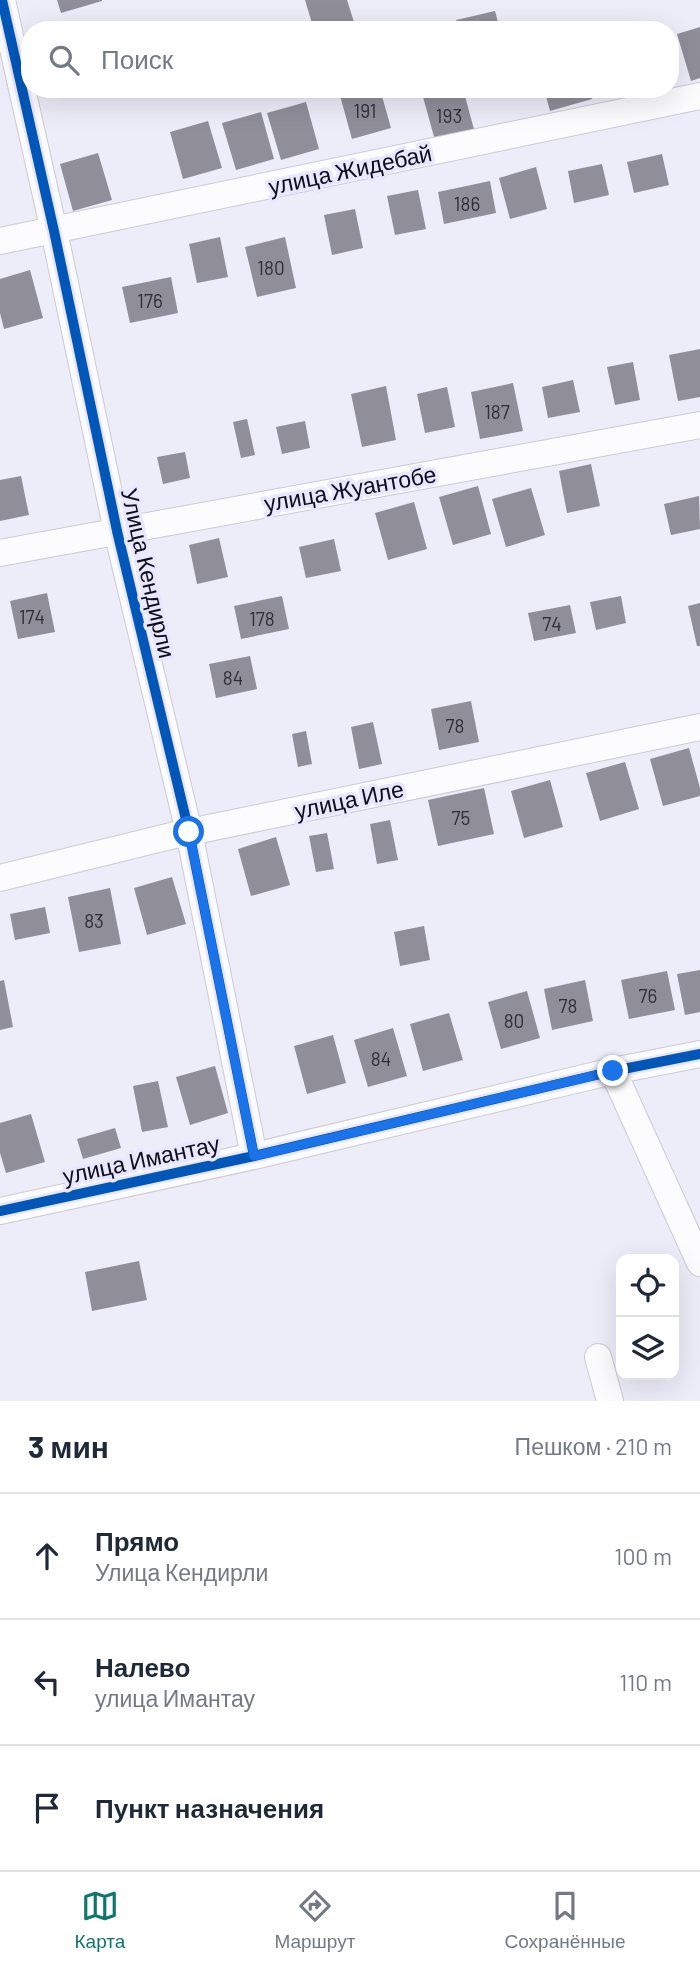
<!DOCTYPE html>
<html lang="ru">
<head>
<meta charset="utf-8">
<style>
  body { margin:0; font-family:Barlow,sans-serif; background:#f6f6f7; color:#1f2937 }
  .controls { position:absolute; right:21px; bottom:21px; display:grid; overflow:hidden; border-radius:14px; box-shadow:0 7px 28px #0002 }
  .controls button { width:63px; height:63px; display:grid; place-items:center; padding:0; border:0; border-bottom:2px solid #e0e1e3; background:#fff; color:#1f2937; font:35px sans-serif }
  .stop { position:absolute; width:21px; height:21px; margin:-16px; border:5px solid #1a73e8; border-radius:50%; background:#fff }
  .stop.end { background:#1a73e8; border-color:#fff; box-shadow:0 2px 7px #0008 }
  .list { margin:0; padding:0; list-style:none }
  h2 { display:flex; justify-content:space-between; align-items:center; height:91px; margin:0; padding:0 28px; font-size:30px }
  h2 small { font-size:23px; font-weight:400; color:#747a83 }
  .list li { display:grid; grid-template-columns:46px 1fr auto; gap:21px; align-items:center; box-sizing:border-box; height:126px; padding:0 28px; border-top:2px solid #e0e1e3 }
  .list b { display:block; font-size:26px; white-space:nowrap }
  .list p { margin:0; font-size:23px; white-space:nowrap; color:#747a83 }
  .list em { font-size:23px; font-style:normal; color:#747a83 }
  .icon { flex:none; width:38px; height:38px; fill:none; stroke:currentColor; stroke-width:2; stroke-linecap:round; stroke-linejoin:round }
  .map { position:relative; flex:none; width:700px; height:1401px; overflow:hidden }
  .search { position:absolute; background:#fff; box-shadow:0 7px 28px #0002; left:21px; right:21px; top:21px; height:77px; display:flex; align-items:center; gap:18px; box-sizing:border-box; padding:0 24px; border-radius:28px; color:#747a83; font-size:26px }
  .sheet { height:469px; background:#fff }
  nav { display:flex; justify-content:space-around; align-items:center; box-sizing:border-box; height:98px; border-top:2px solid #e0e1e3; background:#fff; font-size:19px; color:#747a83 }
  nav a { display:grid; justify-items:center; gap:4px }
  nav .on { color:#0f766e }
  .map>svg:first-child { display:block }
  .building { fill:#908e99 }
  .lines { fill:none; stroke-linecap:round; stroke-linejoin:round }
  .minor-casing { stroke:#cbcad6; stroke-width:28 }
  .minor { stroke:#fcfcfe; stroke-width:26 }
  .cycleway-casing { stroke:#e9e6ff; stroke-width:15 }
  .cycleway { stroke:#0057b8; stroke-width:10 }
  .route { stroke:#1a73e8; stroke-width:9 }
  .labels { text-anchor:middle; dominant-baseline:central; stroke-width:7; stroke-linejoin:round; paint-order:stroke }
  .number-label { font-size:19px; fill:#2f2d38 }
  .street-label { font-size:23px; fill:#0f0d17; stroke:#e9e6ff }
</style>
</head>
<body>
<div class="map">
<svg width="700" height="1401" viewBox="0 0 700 1401">
  <rect width="100%" height="100%" fill="#edecf9"/>
  <path class="building" d="M 57,0 L 102,0 L 102,1 L 61,13 Z
    M 305,0 L 347,0 L 354,22 L 328,30 L 314,30 Z
    M 495,11 L 500,30 L 458,30 L 456,20 Z
    M 700,27 L 700,78 L 691,81 L 677,34 Z
    M 349,89 L 380,89 L 391,128 L 352,139 L 339,92 Z
    M 449,89 L 463,89 L 475,133 L 436,144 L 423,97 Z
    M 544,89 L 589,89 L 592,99 L 550,111 Z
    M 306,102 L 319,149 L 281,160 L 267,113 Z
    M 261,112 L 274,159 L 236,170 L 222,123 Z
    M 208,121 L 222,168 L 183,179 L 170,132 Z
    M 98,153 L 112,200 L 73,211 L 60,164 Z
    M 662,154 L 669,185 L 634,193 L 627,162 Z
    M 602,164 L 609,195 L 574,203 L 568,171 Z
    M 536,167 L 547,209 L 510,219 L 499,178 Z
    M 490,181 L 496,213 L 444,224 L 438,192 Z
    M 418,190 L 426,229 L 395,235 L 387,196 Z
    M 355,209 L 363,248 L 332,255 L 324,215 Z
    M 220,237 L 228,277 L 197,283 L 189,244 Z
    M 285,237 L 296,288 L 257,297 L 245,247 Z
    M 30,270 L 43,318 L 4,329 L 0,313 L 0,279 Z
    M 171,277 L 178,313 L 130,323 L 122,287 Z
    M 700,349 L 700,397 L 678,401 L 669,355 Z
    M 633,362 L 640,400 L 615,405 L 607,367 Z
    M 573,380 L 580,412 L 548,418 L 542,387 Z
    M 513,383 L 523,431 L 480,439 L 471,392 Z
    M 386,386 L 396,440 L 362,447 L 351,394 Z
    M 447,387 L 455,427 L 425,433 L 417,394 Z
    M 247,419 L 255,455 L 241,458 L 233,422 Z
    M 305,421 L 310,448 L 282,454 L 276,427 Z
    M 185,452 L 190,478 L 163,484 L 157,457 Z
    M 591,464 L 600,506 L 567,513 L 559,471 Z
    M 21,476 L 29,515 L 0,521 L 0,480 Z
    M 478,486 L 491,534 L 453,545 L 439,497 Z
    M 531,488 L 545,535 L 506,547 L 492,499 Z
    M 699,496 L 700,529 L 671,535 L 664,504 Z
    M 414,502 L 427,549 L 388,560 L 375,513 Z
    M 219,538 L 228,577 L 197,584 L 189,545 Z
    M 334,539 L 341,571 L 306,578 L 299,547 Z
    M 47,593 L 55,632 L 18,639 L 10,601 Z
    M 282,596 L 289,629 L 241,639 L 234,606 Z
    M 621,596 L 626,623 L 596,630 L 590,602 Z
    M 700,603 L 700,646 L 697,646 L 688,606 Z
    M 570,605 L 576,633 L 534,641 L 528,613 Z
    M 250,656 L 257,689 L 216,698 L 209,664 Z
    M 471,701 L 479,742 L 439,750 L 431,709 Z
    M 373,722 L 382,764 L 359,769 L 351,727 Z
    M 306,731 L 312,764 L 298,767 L 292,734 Z
    M 689,748 L 700,788 L 700,796 L 663,806 L 650,759 Z
    M 625,762 L 639,809 L 600,821 L 586,773 Z
    M 550,780 L 563,827 L 524,838 L 511,791 Z
    M 484,788 L 494,834 L 438,846 L 428,800 Z
    M 390,820 L 398,860 L 377,864 L 370,824 Z
    M 327,833 L 334,869 L 316,872 L 309,836 Z
    M 276,837 L 290,885 L 251,896 L 238,849 Z
    M 172,877 L 186,924 L 147,935 L 134,888 Z
    M 110,888 L 121,944 L 79,952 L 68,897 Z
    M 45,907 L 50,933 L 15,940 L 10,914 Z
    M 424,926 L 430,960 L 400,966 L 394,932 Z
    M 700,970 L 700,1012 L 685,1015 L 677,974 Z
    M 667,971 L 675,1010 L 629,1019 L 621,980 Z
    M 4,980 L 13,1027 L 0,1030 L 0,981 Z
    M 585,980 L 593,1021 L 552,1030 L 544,989 Z
    M 527,991 L 540,1038 L 501,1049 L 488,1002 Z
    M 449,1013 L 463,1060 L 423,1071 L 410,1024 Z
    M 393,1028 L 407,1076 L 368,1087 L 354,1040 Z
    M 333,1035 L 346,1083 L 307,1094 L 294,1046 Z
    M 215,1066 L 228,1113 L 190,1125 L 176,1077 Z
    M 158,1081 L 168,1127 L 142,1132 L 133,1086 Z
    M 31,1114 L 45,1162 L 6,1173 L 0,1153 L 0,1123 Z
    M 115,1128 L 121,1148 L 83,1159 L 77,1139 Z
    M 139,1261 L 147,1300 L 92,1311 L 85,1272 Z"/>
  <g class="lines">
    <g class="minor-casing">
      <path id="minor" d="M 2,0 L 54,231 L 117,531 L 189,832 L 254,1156
        M 0,241 L 700,96
        M 0,553 L 700,425
        M 0,878 L 175,835 L 700,727
        M 613,1071 L 700,1263
        M 0,1211 L 254,1156 L 613,1071 L 700,1054
        M 598,1357 L 610,1401"/>
    </g>
    <use href="#minor" class="minor"/>
    <g class="cycleway-casing">
      <path id="cycleway" d="M 2,0 L 54,231 L 117,531 L 189,832 L 254,1156
        M 0,1211 L 254,1156 L 613,1071 L 700,1054"/>
    </g>
    <use href="#cycleway" class="cycleway"/>
  </g>
  <g class="lines">
    <path class="route" d="M 189,832 L 254,1156 L 613,1071"/>
  </g>
  <g class="labels">
    <g class="number-label">
      <text x="365" y="110">191</text>
      <text x="449" y="115">193</text>
      <text x="467" y="203">186</text>
      <text x="271" y="267">180</text>
      <text x="150" y="300">176</text>
      <text x="497" y="411">187</text>
      <text x="32" y="616">174</text>
      <text x="262" y="618">178</text>
      <text x="552" y="623">74</text>
      <text x="233" y="677">84</text>
      <text x="455" y="725">78</text>
      <text x="461" y="817">75</text>
      <text x="94" y="920">83</text>
      <text x="648" y="995">76</text>
      <text x="568" y="1005">78</text>
      <text x="514" y="1020">80</text>
      <text x="381" y="1058">84</text>
    </g>
    <g class="street-label">
      <text transform="translate(350 169) rotate(-12)">улица Жидебай</text>
      <text transform="translate(350 488) rotate(-10)">улица Жуантобе</text>
      <text transform="translate(149 573) rotate(77)">Улица Кендирли</text>
      <text transform="translate(349 799) rotate(-12)">улица Иле</text>
      <text transform="translate(141 1159) rotate(-12)">улица Имантау</text>
    </g>
  </g>
</svg>
<div class="controls">
<button><svg class="icon" aria-label="locate" viewBox="0 0 24 24"><circle cx="12" cy="12" r="6"/><path d="M12 2v4M12 18v4M2 12h4M18 12h4"/></svg></button>
<button><svg class="icon" aria-label="layers" viewBox="0 0 24 24"><path d="M12 4l9 5-9 5-9-5zM3 14l9 5 9-5"/></svg></button>
</div>
<div class="stop" style="left:189px;top:832px"></div>
<div class="stop end" style="left:613px;top:1071px"></div>
<div class="search"><svg class="icon" aria-label="search" viewBox="0 0 24 24"><circle cx="10" cy="10" r="6"/><path d="M15 15l6 6"/></svg>Поиск</div>
</div>
<section class="sheet">
<h2>3 мин<small>Пешком · 210 m</small></h2>
<ul class="list">
<li><svg class="icon" aria-label="ahead" viewBox="0 0 24 24"><path d="M12 20V5M6 11l6-6 6 6"/></svg><div><b>Прямо</b><p>Улица Кендирли</p></div><em>100 m</em></li>
<li><svg class="icon" aria-label="left" viewBox="0 0 24 24"><path d="M17 20v-9H6M10 6l-5 5 5 5"/></svg><div><b>Налево</b><p>улица Имантау</p></div><em>110 m</em></li>
<li><svg class="icon" aria-label="arrive" viewBox="0 0 24 24"><path d="M6 21V4h12l-3 4 3 4H6"/></svg><div><b>Пункт назначения</b></div></li>
</ul>
</section>
<nav>
<a class="on"><svg class="icon" aria-label="map" viewBox="0 0 24 24"><path d="M3 6l6-2 6 2 6-2v14l-6 2-6-2-6 2zM9 4v14M15 6v14"/></svg>Карта</a>
<a><svg class="icon" aria-label="directions" viewBox="0 0 24 24"><path d="M12 3l9 9-9 9-9-9zM9 14v-3h6M13 9l2 2-2 2"/></svg>Маршрут</a>
<a><svg class="icon" aria-label="saved" viewBox="0 0 24 24"><path d="M7 4h10v16l-5-4-5 4z"/></svg>Сохранённые</a>
</nav>
</body>
</html>
